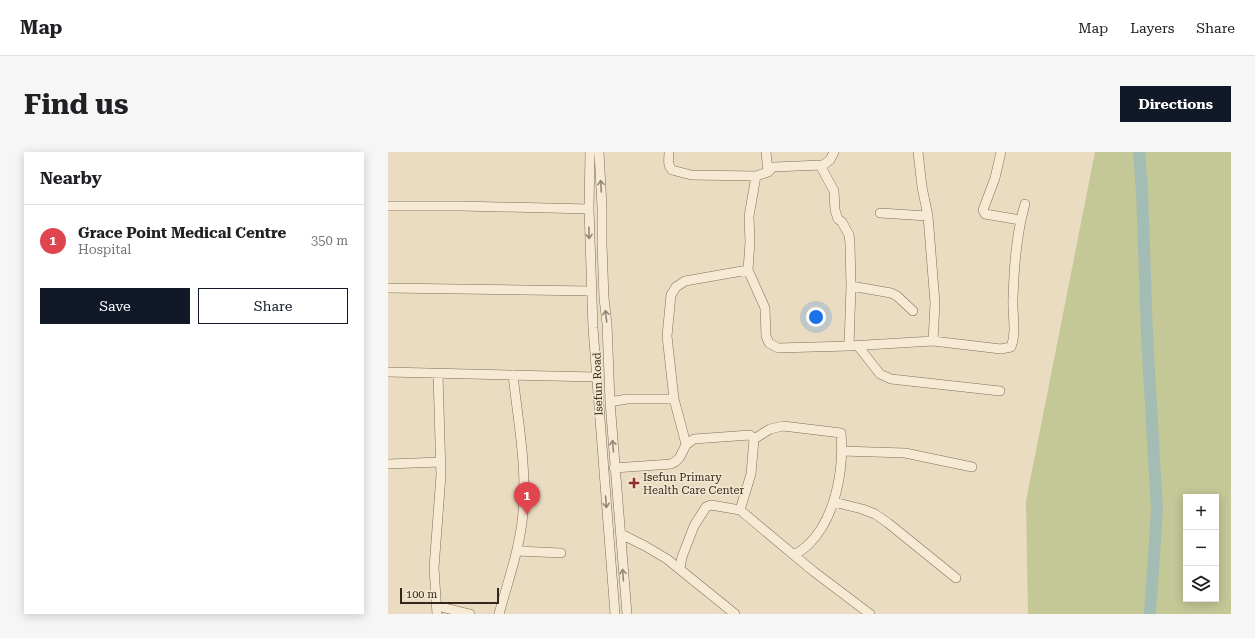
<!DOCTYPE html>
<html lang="en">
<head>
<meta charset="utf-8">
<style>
  body { margin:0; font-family:"Roboto Serif",serif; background:#f6f6f6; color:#202124 }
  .controls { position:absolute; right:12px; bottom:12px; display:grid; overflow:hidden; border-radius:0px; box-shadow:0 2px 10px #0003 }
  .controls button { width:36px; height:36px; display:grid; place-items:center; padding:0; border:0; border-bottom:1px solid #e0e0e0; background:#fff; color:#202124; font:20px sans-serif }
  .scale { position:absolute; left:12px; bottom:10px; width:99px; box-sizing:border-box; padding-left:4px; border:2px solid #33271d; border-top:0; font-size:11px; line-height:14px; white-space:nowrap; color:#33271d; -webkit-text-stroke:3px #f2e7d0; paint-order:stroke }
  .you { position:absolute; left:428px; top:165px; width:14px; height:14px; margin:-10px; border:3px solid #fff; border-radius:50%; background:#1a73e8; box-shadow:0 0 0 6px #1a73e833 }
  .badge { display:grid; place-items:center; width:26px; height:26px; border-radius:50%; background:#111827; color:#fff; font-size:13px; font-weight:700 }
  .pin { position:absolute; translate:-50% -33px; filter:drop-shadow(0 1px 2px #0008) }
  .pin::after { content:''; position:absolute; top:21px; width:14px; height:12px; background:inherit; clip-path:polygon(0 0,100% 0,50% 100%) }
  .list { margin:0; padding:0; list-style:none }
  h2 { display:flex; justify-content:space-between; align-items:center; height:52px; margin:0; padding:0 16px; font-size:17px }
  h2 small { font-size:13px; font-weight:400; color:#757577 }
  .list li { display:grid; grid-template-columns:26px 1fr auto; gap:12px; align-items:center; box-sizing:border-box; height:72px; padding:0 16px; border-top:1px solid #e0e0e0 }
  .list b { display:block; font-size:15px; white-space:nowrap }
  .list p { margin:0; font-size:13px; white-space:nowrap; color:#757577 }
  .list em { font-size:13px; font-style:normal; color:#757577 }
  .actions { display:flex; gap:8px; padding:12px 16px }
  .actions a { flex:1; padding:9px 0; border:1px solid #111827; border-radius:0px; text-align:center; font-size:14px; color:#111827 }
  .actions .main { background:#111827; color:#fff }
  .icon { flex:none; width:22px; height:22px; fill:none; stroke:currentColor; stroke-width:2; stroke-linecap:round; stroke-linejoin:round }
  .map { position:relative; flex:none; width:843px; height:462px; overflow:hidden; border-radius:0px }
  header { display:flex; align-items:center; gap:24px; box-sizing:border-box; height:56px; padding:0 20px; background:#fff; border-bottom:1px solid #e0e0e0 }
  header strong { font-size:19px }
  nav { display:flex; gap:22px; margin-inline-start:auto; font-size:14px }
  .intro { display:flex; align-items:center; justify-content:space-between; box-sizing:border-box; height:96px; padding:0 24px }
  h1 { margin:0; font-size:28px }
  .button { padding:10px 18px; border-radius:0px; background:#111827; color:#fff; font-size:14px; font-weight:700 }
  main { display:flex; gap:24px; padding:0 24px }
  aside { flex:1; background:#fff; border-radius:0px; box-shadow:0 2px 10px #0003 }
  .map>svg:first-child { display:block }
  .green { fill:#c4c796; fill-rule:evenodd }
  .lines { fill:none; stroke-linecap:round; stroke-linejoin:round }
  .river { stroke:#a4bdb4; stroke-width:12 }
  .minor-casing { stroke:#826e5a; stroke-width:10 }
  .minor { stroke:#f6ead4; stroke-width:9 }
  .oneway { stroke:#948878 }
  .poi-dot { fill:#8d2f34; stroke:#f2e7d0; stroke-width:1.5 }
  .labels { text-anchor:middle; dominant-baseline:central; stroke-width:3; stroke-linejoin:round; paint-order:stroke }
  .street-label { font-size:11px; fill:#33271d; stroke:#f2e7d0 }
  .poi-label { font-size:11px; fill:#33271d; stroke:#f2e7d0; text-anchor:start }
</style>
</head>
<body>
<header>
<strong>Map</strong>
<nav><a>Map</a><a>Layers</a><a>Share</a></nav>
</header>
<div class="intro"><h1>Find us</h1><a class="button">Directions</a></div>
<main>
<aside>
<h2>Nearby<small></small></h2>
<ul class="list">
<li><span class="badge" style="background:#e0444e">1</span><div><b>Grace Point Medical Centre</b><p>Hospital</p></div><em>350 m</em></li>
</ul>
<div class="actions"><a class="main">Save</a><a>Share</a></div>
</aside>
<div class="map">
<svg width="843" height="462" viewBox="0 0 843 462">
  <rect width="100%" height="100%" fill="#eadcc1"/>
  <path class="green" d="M 707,0 L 843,0 L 843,462 L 640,462 L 638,349 ZM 798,345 L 828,345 L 828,447 L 798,447 Z"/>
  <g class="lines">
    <path class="river" d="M 751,0 L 754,39 L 759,183 L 769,359 L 762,462"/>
    <g class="minor-casing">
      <path id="minor" d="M 202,0 L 201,57 L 205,176 L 227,462
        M 211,0 L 214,55 L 214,93 L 216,146 L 219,172 L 222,250 L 239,462
        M 281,0 C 281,7 279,13 284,18 L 303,23 L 368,24 L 380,20 L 385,15 L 435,13 L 442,8 L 446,0
        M 378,0 L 380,20
        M 530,0 L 534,35 L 540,64 L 547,151 L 545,189
        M 613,0 L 607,26 L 595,58 L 597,62 L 632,68
        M 432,13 L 446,39 L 447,58 L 450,67 L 454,70 L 461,83 L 462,91 L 463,134 L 461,194
        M 368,24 L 361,64 L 362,90 L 360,118 L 377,156 L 378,184 L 381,191 L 390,196 L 461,194 L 545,189 L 613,197 L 623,195 C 629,180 624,162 625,146 C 626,115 628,83 637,52
        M 0,54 L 73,54 L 201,57
        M 492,61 L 540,64
        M 463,134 L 503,141 L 509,144 L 525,159
        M 0,136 L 204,139
        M 470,194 L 492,222 L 503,227 L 612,239
        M 0,220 L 208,225
        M 222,250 L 239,247 L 286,247
        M 366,287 L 382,277 L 395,274 L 453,281 C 456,317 448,365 421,392 C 417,396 411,400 406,403
        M 298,292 L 286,247 L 279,184 L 283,143 L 288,135 L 297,129 L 360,118
        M 454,299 L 517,301 L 584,315
        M 0,312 L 53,310
        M 226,316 L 283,312 C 293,308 293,301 298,293 C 300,291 303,289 306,287 L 362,283 L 366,287 L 363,322 L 352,358
        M 446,350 L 474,357 L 487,362 L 500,371 L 568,426
        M 233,382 L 257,394 L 279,407 L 347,462
        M 129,399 L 173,401
        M 292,416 L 294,405 L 306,374 L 318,355 L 323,353 L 352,358 L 425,419 L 482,462
        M 49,454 L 82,462
        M 49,462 L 46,416 L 53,323 L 50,222
        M 111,462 C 120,429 132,396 135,361 C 139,315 130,269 125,223"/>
    </g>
    <use href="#minor" class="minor"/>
  </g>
  <defs><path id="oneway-shaft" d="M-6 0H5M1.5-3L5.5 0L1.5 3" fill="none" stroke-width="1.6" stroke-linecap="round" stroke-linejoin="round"/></defs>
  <g class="oneway">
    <use href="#oneway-shaft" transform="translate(213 34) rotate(-93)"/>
    <use href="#oneway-shaft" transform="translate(201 81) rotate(89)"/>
    <use href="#oneway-shaft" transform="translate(218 164) rotate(-97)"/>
    <use href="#oneway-shaft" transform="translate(225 294) rotate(-94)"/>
    <use href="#oneway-shaft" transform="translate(218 350) rotate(86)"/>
    <use href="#oneway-shaft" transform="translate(235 423) rotate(-94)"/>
  </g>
  <path class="poi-dot" d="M244 325h4v4h4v4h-4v4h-4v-4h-4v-4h4z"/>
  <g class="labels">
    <g class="street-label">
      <text transform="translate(210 232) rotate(-92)">Isefun Road</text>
    </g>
    <g class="poi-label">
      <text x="255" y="325">Isefun Primary<tspan x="255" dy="13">Health Care Center</tspan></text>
    </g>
  </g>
</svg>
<div class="controls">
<button>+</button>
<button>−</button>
<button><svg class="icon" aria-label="layers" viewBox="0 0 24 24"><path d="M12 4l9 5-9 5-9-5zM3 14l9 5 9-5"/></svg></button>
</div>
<div class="scale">100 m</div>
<div class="you"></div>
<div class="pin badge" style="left:139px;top:363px;background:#e0444e">1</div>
</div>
</main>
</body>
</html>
